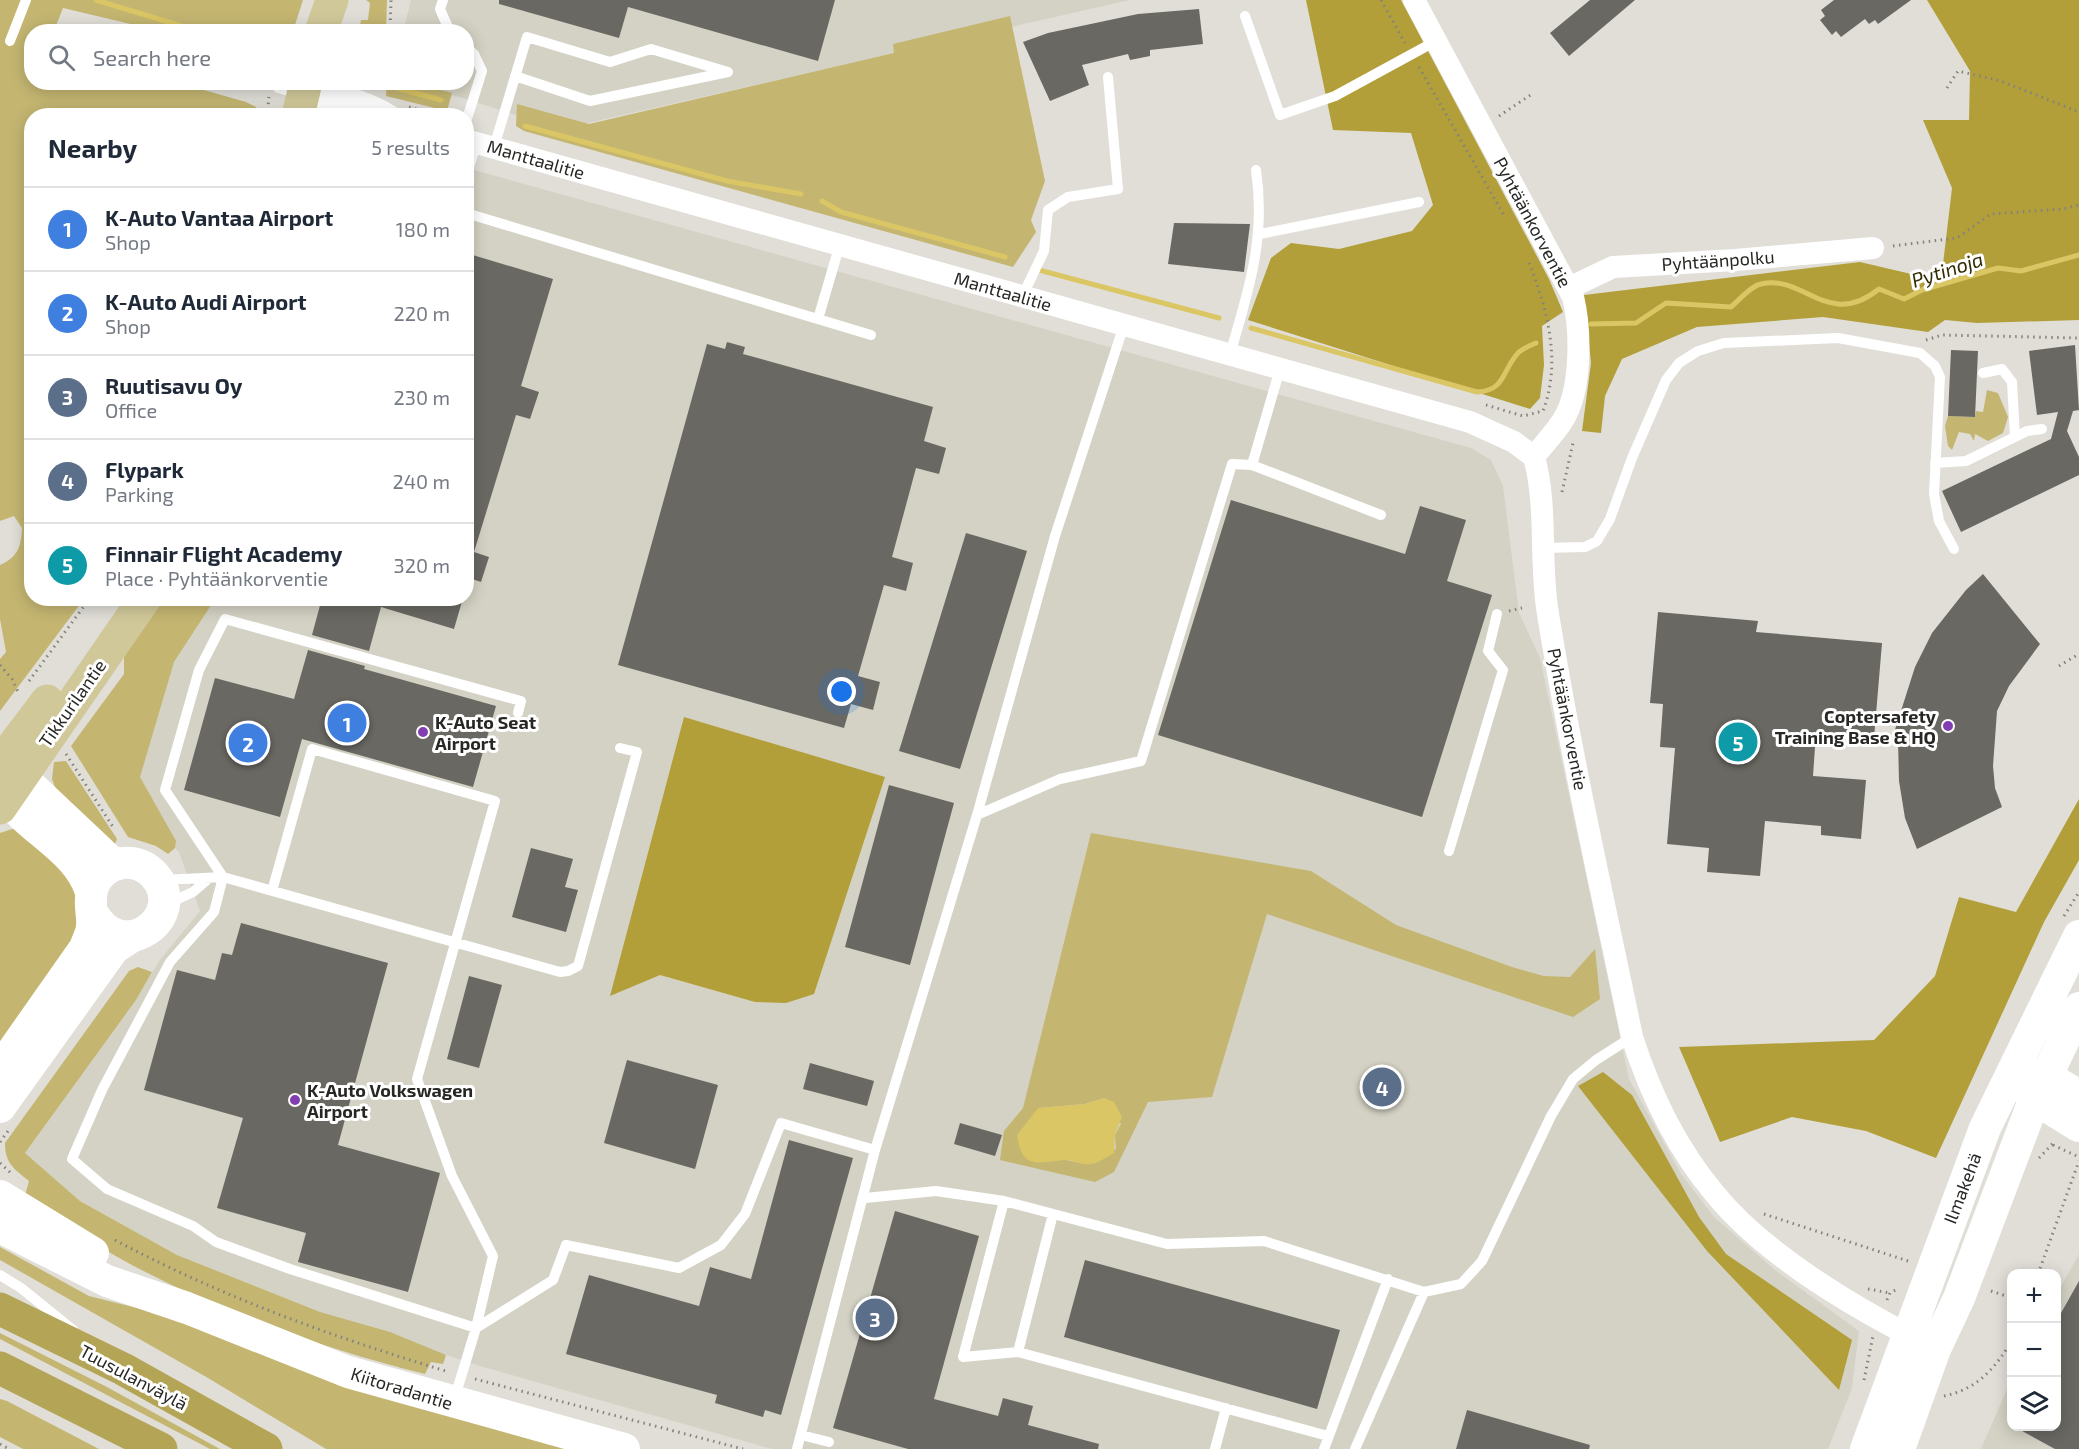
<!DOCTYPE html>
<html lang="en">
<head>
<meta charset="utf-8">
<style>
  body { margin:0; font-family:"Exo 2",sans-serif; background:#f2f2f3; color:#1f2937 }
  .controls { position:absolute; right:18px; bottom:18px; display:grid; overflow:hidden; border-radius:12px; box-shadow:0 3px 15px #0003 }
  .controls button { width:54px; height:54px; display:grid; place-items:center; padding:0; border:0; border-bottom:2px solid #e0e1e3; background:#fff; color:#1f2937; font:30px sans-serif }
  .you { position:absolute; left:842px; top:692px; width:21px; height:21px; margin:-15px; border:4px solid #fff; border-radius:50%; background:#1a73e8; box-shadow:0 0 0 9px #1a73e833 }
  .badge { display:grid; place-items:center; width:39px; height:39px; border-radius:50%; background:#111827; color:#fff; font-size:20px; font-weight:700 }
  .pin { position:absolute; translate:-50% -50%; border:3px solid #fff; box-shadow:0 2px 6px #0006 }
  .list { margin:0; padding:0; list-style:none }
  h2 { display:flex; justify-content:space-between; align-items:center; height:78px; margin:0; padding:0 24px; font-size:26px }
  h2 small { font-size:20px; font-weight:400; color:#747a83 }
  .list li { display:grid; grid-template-columns:39px 1fr auto; gap:18px; align-items:center; box-sizing:border-box; height:84px; padding:0 24px; border-top:2px solid #e0e1e3 }
  .list b { display:block; font-size:22px; white-space:nowrap }
  .list p { margin:0; font-size:20px; white-space:nowrap; color:#747a83 }
  .list em { font-size:20px; font-style:normal; color:#747a83 }
  .icon { flex:none; width:33px; height:33px; fill:none; stroke:currentColor; stroke-width:2; stroke-linecap:round; stroke-linejoin:round }
  .map { position:relative; flex:none; width:2079px; height:1449px; overflow:hidden }
  .search { position:absolute; background:#fff; box-shadow:0 3px 15px #0003; left:24px; top:24px; width:450px; height:66px; display:flex; align-items:center; gap:15px; box-sizing:border-box; padding:0 21px; border-radius:24px; color:#747a83; font-size:22px }
  .panel { position:absolute; background:#fff; box-shadow:0 3px 15px #0003; left:24px; top:108px; width:450px; height:498px; border-radius:24px }
  .map>svg:first-child { display:block }
  .built { fill:#d4d2c4; fill-rule:evenodd }
  .green { fill:#c4b671; fill-rule:evenodd }
  .forest { fill:#b29f39 }
  .water { fill:#dac664 }
  .lines { fill:none; stroke-linecap:round; stroke-linejoin:round }
  .stream { stroke:#dac664; stroke-width:5 }
  .building { fill:#696862 }
  .path { stroke:#83827d; stroke-width:3; stroke-dasharray:1.5 4.5; stroke-linecap:butt }
  .lane { stroke:#fff; stroke-width:10 }
  .street { stroke:#fff; stroke-width:22 }
  .secondary { stroke:#fff; stroke-width:32 }
  .primary { stroke:#d1c89a; stroke-width:33 }
  .highway { stroke:#b3a456; stroke-width:33 }
  .poi-dot { fill:#823db1; stroke:#fff; stroke-width:2 }
  .labels { text-anchor:middle; dominant-baseline:central; stroke-width:6; stroke-linejoin:round; paint-order:stroke }
  .street-label { font-size:18px; fill:#272724; stroke:#fff }
  .poi-label { font-size:18px; font-weight:bold; fill:#272724; stroke:#fff; text-anchor:start }
  .water-label { font-size:20px; font-style:italic; fill:#342c00; stroke:#fff }
</style>
</head>
<body>
<div class="map">
<svg width="2079" height="1449" viewBox="0 0 2079 1449">
  <rect width="100%" height="100%" fill="#e0ded7"/>
  <path class="built" d="M 411,0 L 1130,0 L 561,129 L 414,83 L 466,82 L 466,32 L 403,32 Z
    M 467,168 L 1471,448 L 1491,460 L 1503,486 L 1519,613 L 1540,658 L 1629,1079 L 1681,1174 L 1714,1217 L 1775,1270 L 1859,1331 L 1852,1388 L 1828,1449 L 772,1449 L 480,1366 L 327,1316 L 177,1255 L 80,1201 L 25,1153 L 136,1000 L 159,961 L 200,911 L 179,852 L 92,759 L 206,599 L 466,598 ZM 660,975 L 786,1003 L 755,1002 Z
    M 2079,1254 L 2079,1449 L 1981,1449 L 2011,1380 L 2012,1426 L 2056,1426 L 2057,1294 Z"/>
  <path class="green" d="M 0,0 L 303,0 L 293,31 L 160,31 L 63,8 L 54,31 L 32,32 L 31,54 L 26,58 L 31,56 L 32,82 L 179,83 L 246,102 L 256,107 L 260,115 L 32,116 L 32,598 L 84,599 L 0,711 L 0,659 L 6,652 L 0,619 L 0,565 C 18,557 21,547 22,528 L 14,516 L 0,521 Z
    M 366,0 L 387,0 L 386,31 L 359,31 L 361,20 L 368,20 L 370,3 Z
    M 1010,16 L 1045,181 L 1031,220 L 1036,232 L 1013,267 L 524,131 L 516,126 L 517,104 L 589,124 L 894,53 L 893,44 Z
    M 387,82 L 414,83 L 452,93 L 447,111 L 386,96 Z
    M 1987,390 L 1998,393 L 2008,417 L 2003,433 L 1988,441 L 1975,434 L 1974,441 L 1970,434 L 1959,432 L 1952,450 L 1948,446 L 1945,426 L 1948,416 L 1975,417 L 1976,411 L 1983,412 Z
    M 162,599 L 215,599 L 174,662 L 140,777 L 176,841 L 175,848 L 168,854 L 156,846 L 128,837 L 71,746 L 124,674 L 124,654 Z
    M 66,761 L 117,839 L 113,849 L 58,795 L 52,779 L 54,762 Z
    M 12,829 L 19,830 L 76,874 L 80,935 L 0,1049 L 0,833 Z
    M 1091,833 L 1311,871 L 1396,925 L 1512,967 L 1544,976 L 1570,977 L 1595,949 L 1600,999 L 1573,1017 L 1267,914 L 1212,1097 L 1148,1102 L 1114,1172 L 1095,1182 L 1000,1160 L 1004,1131 L 1023,1108 ZM 1104,1098 L 1121,1124 L 1115,1135 L 1116,1149 L 1085,1164 L 1066,1160 L 1039,1108 L 1085,1104 Z
    M 138,967 L 152,972 L 136,1000 L 25,1153 L 80,1201 L 177,1255 L 320,1312 L 390,1332 L 446,1355 L 443,1364 L 431,1362 L 425,1374 C 323,1349 223,1313 130,1264 C 93,1244 59,1221 24,1199 L 29,1181 C 14,1169 5,1163 5,1143 L 129,971 Z
    M 0,1247 L 89,1296 L 153,1312 L 368,1393 L 565,1449 L 326,1449 L 208,1378 L 0,1260 Z
    M 0,1333 L 107,1387 L 220,1449 L 210,1449 L 0,1339 Z
    M 0,1399 L 7,1401 L 99,1449 L 23,1449 L 0,1437 Z"/>
  <path class="forest" d="M 1306,0 L 1401,0 L 1549,279 L 1563,312 L 1542,326 L 1544,365 L 1540,398 L 1530,409 L 1248,320 L 1271,258 L 1291,243 L 1339,249 L 1412,231 L 1433,205 L 1411,133 L 1333,130 Z
    M 1927,0 L 2079,0 L 2079,320 L 1977,323 L 1945,320 L 1928,332 L 1823,317 L 1697,327 L 1622,359 L 1605,396 L 1601,433 L 1582,431 L 1591,363 L 1584,295 L 1860,262 L 1941,281 L 1952,188 L 1923,120 L 1969,120 L 1970,71 Z
    M 684,717 L 885,777 L 814,994 L 786,1003 L 755,1002 L 660,975 L 610,996 Z
    M 2079,799 L 2079,860 L 2044,922 L 1936,1158 L 1866,1131 L 1792,1117 L 1720,1142 L 1679,1047 L 1874,1040 L 1935,976 L 1959,897 L 2016,912 Z
    M 1603,1072 L 1632,1095 L 1699,1217 L 1726,1254 L 1852,1340 L 1839,1390 L 1707,1251 L 1578,1086 Z"/>
  <path class="water" d="M 1104,1098 L 1114,1102 L 1122,1117 L 1115,1135 L 1114,1153 C 1105,1158 1095,1166 1084,1164 C 1078,1163 1071,1160 1065,1160 C 1038,1162 1022,1171 1017,1135 L 1038,1108 L 1085,1104 Z"/>
  <g class="lines">
    <path class="stream" d="M 96,0 L 201,32
      M 393,87 L 441,100
      M 525,126 L 727,181 L 801,194
      M 822,201 L 841,212 L 1005,257
      M 1039,270 L 1219,318
      M 1591,324 L 1636,323 L 1666,303 L 1731,307 C 1739,300 1751,286 1761,284 C 1804,274 1828,330 1879,289 L 1904,299 L 1922,290 L 1998,268 L 2021,271 L 2079,255
      M 1251,328 L 1477,392 C 1506,391 1502,369 1519,352 C 1524,348 1531,345 1536,343"/>
  </g>
  <path class="building" d="M 499,0 L 835,0 L 818,61 L 628,7 L 619,38 L 499,4 Z
    M 1590,0 L 1635,0 L 1569,56 L 1550,33 Z
    M 1834,0 L 1911,0 L 1878,24 L 1875,20 L 1869,24 L 1865,19 L 1841,37 L 1836,31 L 1832,35 L 1820,20 L 1825,16 L 1821,10 Z
    M 1199,9 L 1203,44 L 1150,50 L 1150,56 L 1130,60 L 1128,54 L 1082,65 L 1089,85 L 1050,101 L 1023,42 L 1048,33 L 1138,14 Z
    M 1174,223 L 1250,224 L 1244,272 L 1168,264 Z
    M 466,253 L 553,279 L 521,386 L 539,392 L 530,419 L 516,415 L 474,552 L 489,557 L 481,582 L 466,577 Z
    M 727,342 L 745,347 L 743,354 L 933,407 L 924,441 L 946,448 L 939,474 L 916,468 L 892,557 L 913,563 L 906,591 L 884,585 L 858,676 L 880,682 L 873,710 L 851,704 L 844,728 L 618,665 L 707,344 L 725,349 Z
    M 2075,345 L 2079,410 L 2073,411 L 2067,431 L 2079,457 L 2079,475 L 1961,532 L 1942,491 L 2051,439 L 2058,412 L 2037,415 L 2029,351 Z
    M 1951,350 L 1978,351 L 1975,417 L 1948,416 Z
    M 1231,500 L 1405,554 L 1420,506 L 1466,520 L 1447,581 L 1492,595 L 1422,817 L 1158,735 Z
    M 966,533 L 1027,551 L 960,769 L 899,751 Z
    M 1983,574 L 2040,644 L 2009,686 L 1997,711 L 1993,766 L 1995,788 L 2002,807 L 1917,849 L 1905,818 L 1899,781 L 1898,740 L 1892,739 L 1915,667 L 1932,633 L 1966,590 Z
    M 322,598 L 463,598 L 454,629 L 381,607 L 369,651 L 312,635 Z
    M 1658,612 L 1758,621 L 1756,632 L 1882,643 L 1874,738 L 1816,733 L 1813,776 L 1866,780 L 1861,839 L 1821,835 L 1821,826 L 1765,821 L 1760,876 L 1707,872 L 1709,848 L 1667,844 L 1675,748 L 1660,747 L 1663,704 L 1650,703 Z
    M 308,650 L 365,666 L 364,669 L 496,706 L 473,787 L 302,739 L 280,817 L 184,790 L 215,678 L 294,699 Z
    M 889,785 L 954,803 L 910,965 L 845,947 Z
    M 531,848 L 573,859 L 565,887 L 578,890 L 566,932 L 512,917 Z
    M 241,923 L 388,963 L 338,1145 L 440,1173 L 408,1292 L 298,1262 L 306,1233 L 217,1208 L 243,1118 L 144,1090 L 177,970 L 215,980 L 222,953 L 232,955 Z
    M 469,976 L 502,985 L 479,1068 L 447,1059 Z
    M 627,1060 L 718,1085 L 695,1169 L 604,1143 Z
    M 810,1063 L 874,1081 L 867,1106 L 803,1089 Z
    M 960,1123 L 1002,1135 L 995,1156 L 954,1144 Z
    M 789,1140 L 853,1158 L 781,1415 L 765,1410 L 763,1417 L 715,1403 L 717,1395 L 566,1354 L 589,1275 L 699,1306 L 710,1267 L 751,1279 Z
    M 895,1211 L 979,1236 L 934,1399 L 998,1416 L 1003,1398 L 1033,1406 L 1028,1425 L 1099,1444 L 1098,1449 L 908,1449 L 833,1428 Z
    M 1085,1260 L 1340,1330 L 1317,1409 L 1064,1337 Z
    M 2079,1281 L 2079,1449 L 2055,1449 L 2013,1426 L 2056,1426 L 2056,1322 Z
    M 1467,1410 L 1590,1445 L 1589,1449 L 1456,1449 Z"/>
  <g class="lines">
    <path class="path" d="M 1381,0 L 1405,43
      M 390,32 L 391,0
      M 1419,67 L 1505,217
      M 1947,88 L 1958,71 L 2001,81 L 2079,112
      M 409,107 L 442,116
      M 267,116 L 269,97
      M 1499,116 L 1532,94
      M 1893,246 L 1957,238 L 1991,214 L 2063,209 L 2079,205
      M 1926,340 L 1942,335 L 2079,338
      M 1486,405 L 1523,416 L 1543,411 C 1562,362 1547,307 1528,260
      M 1562,492 L 1573,443
      M 1509,611 L 1522,608
      M 0,665 L 12,679 L 19,694
      M 2059,666 L 2079,654
      M 29,681 L 90,598
      M 66,754 L 113,827
      M 2064,916 L 2079,892
      M 0,1142 L 8,1131
      M 2053,1145 L 2079,1157
      M 2039,1158 L 2055,1141
      M 0,1163 L 11,1173
      M 1764,1214 L 1908,1261
      M 115,1240 C 222,1297 333,1337 449,1372
      M 2038,1274 L 2079,1161
      M 1868,1289 L 1890,1293
      M 1991,1291 L 2012,1298
      M 1887,1300 L 1890,1293 L 1899,1288
      M 475,1379 L 743,1449
      M 1864,1380 L 1873,1336
      M 1944,1396 C 1976,1390 1996,1368 2012,1340
      M 0,1444 L 9,1449"/>
    <path class="lane" d="M 443,0 L 440,9 L 450,32
      M 1245,16 L 1280,115 L 1335,96 L 1436,41
      M 10,41 L 26,0
      M 466,47 L 474,54 L 482,71 L 466,122
      M 278,88 L 300,94
      M 494,147 L 527,37 L 610,62 L 651,49 L 728,72 L 590,101 L 515,76
      M 466,176 L 477,143
      M 466,213 L 871,335
      M 1260,234 L 1419,202
      M 1022,297 L 1044,251 L 1048,210 L 1068,197 L 1118,189 L 1108,77
      M 818,319 L 840,244
      M 1230,354 C 1249,290 1266,237 1256,170
      M 1983,373 L 2002,369 L 2012,382 L 2015,437
      M 1935,463 L 1966,461 L 2027,431 L 2042,429
      M 1252,465 L 1280,369
      M 1543,548 L 1585,547 L 1597,541 L 1610,519 L 1632,458 L 1666,380 L 1679,363 L 1698,351 L 1724,343 L 1838,338 L 1920,353 L 1935,366 L 1940,377 L 1934,494 L 1939,521 L 1954,549
      M 518,713 L 521,701 L 225,619 L 199,670 L 165,790 L 223,877 L 214,912 L 170,962 L 102,1090 L 72,1159 L 107,1189 L 193,1226 L 216,1242 L 290,1269 L 476,1328 L 553,1280 L 566,1245 L 679,1268 L 721,1245 L 745,1214 L 781,1123 L 875,1150
      M 977,815 L 1055,536 L 1124,325
      M 1449,851 L 1503,670 L 1488,651 L 1497,614
      M 162,880 L 223,877 L 560,972 L 568,971 L 578,966 L 637,752 L 620,748
      M 272,891 L 312,749 L 495,801 L 417,1079 L 452,1176 L 493,1256 L 476,1328 L 454,1400
      M 167,904 L 193,892 L 207,880
      M 865,1198 L 936,1191 L 1004,1201 L 1167,1244 L 1264,1241 L 1424,1292 L 1461,1284 L 1482,1261 L 1551,1116 L 1573,1079 L 1596,1060 L 1632,1037
      M 1004,1201 L 963,1357 L 1018,1352
      M 1053,1214 L 1018,1352 L 1328,1436
      M 0,1275 L 21,1288 L 73,1330
      M 801,1435 L 829,1442
      M 797,1449 L 875,1150 L 977,815 L 1060,779 L 1141,761 L 1232,464 L 1252,465 L 1381,515
      M 1215,1449 L 1226,1408
      M 1324,1449 L 1388,1279
      M 1355,1449 L 1424,1292"/>
    <path class="street" d="M 1414,0 L 1573,297 C 1581,330 1582,390 1563,420 C 1555,433 1543,445 1534,457
      M 303,94 C 333,92 364,100 390,116
      M 303,94 L 321,110 L 343,116
      M 466,140 L 1470,422 L 1514,442 L 1534,457
      M 1569,288 L 1613,267 L 1735,260 L 1873,248
      M 1534,457 C 1548,508 1539,562 1548,614 C 1571,756 1603,897 1632,1037 C 1650,1093 1677,1149 1715,1194 C 1764,1254 1853,1307 1922,1342"/>
    <path class="secondary" d="M 0,774 L 22,778 L 109,860 L 119,864
      M 0,786 C 21,829 76,844 91,892
      M 0,1069 L 85,948 C 87,941 92,933 92,926 C 93,917 90,908 91,898 C 91,877 110,861 131,863 C 140,864 149,869 155,876 C 189,915 122,968 92,912
      M 2025,1074 L 2046,1076 L 2079,1096
      M 2021,1083 L 2035,1099 L 2079,1126
      M 0,1107 L 114,948 L 131,937
      M 0,1196 L 93,1253
      M 0,1227 L 107,1281 L 187,1308 L 348,1372 L 624,1449
      M 1866,1449 L 1985,1128 L 2079,936
      M 1899,1449 L 1935,1349 L 1959,1298 L 2030,1111 L 2079,1008"/>
    <path class="primary" d="M 321,32 L 332,0
      M 298,116 L 306,82
      M 0,763 L 47,701
      M 0,808 L 145,598"/>
    <path class="highway" d="M 0,1309 L 123,1369 L 266,1449
      M 0,1368 L 161,1449"/>
  </g>
  <g class="poi-dot">
    <circle cx="1948" cy="726" r="6"/>
    <circle cx="423" cy="732" r="6"/>
    <circle cx="295" cy="1100" r="6"/>
  </g>
  <g class="labels">
    <g class="street-label">
      <text transform="translate(536 159) rotate(16)">Manttaalitie</text>
      <text transform="translate(1533 222) rotate(62)">Pyhtäänkorventie</text>
      <text transform="translate(1718 260) rotate(-4)">Pyhtäänpolku</text>
      <text transform="translate(1003 291) rotate(16)">Manttaalitie</text>
      <text transform="translate(72 703) rotate(-55)">Tikkurilantie</text>
      <text transform="translate(1568 719) rotate(79)">Pyhtäänkorventie</text>
      <text transform="translate(1962 1188) rotate(-69)">Ilmakehä</text>
      <text transform="translate(134 1377) rotate(28)">Tuusulanväylä</text>
      <text transform="translate(402 1388) rotate(17)">Kiitoradantie</text>
    </g>
    <g class="poi-label">
      <text x="1936" y="716" text-anchor="end">Coptersafety<tspan x="1936" dy="21">Training Base &amp; HQ</tspan></text>
      <text x="435" y="722">K-Auto Seat<tspan x="435" dy="21">Airport</tspan></text>
      <text x="307" y="1090">K-Auto Volkswagen<tspan x="307" dy="21">Airport</tspan></text>
    </g>
    <g class="water-label">
      <text transform="translate(1947 269) rotate(-18)">Pytinoja</text>
    </g>
  </g>
</svg>
<div class="controls">
<button>+</button>
<button>−</button>
<button><svg class="icon" aria-label="layers" viewBox="0 0 24 24"><path d="M12 4l9 5-9 5-9-5zM3 14l9 5 9-5"/></svg></button>
</div>
<div class="you"></div>
<div class="pin badge" style="left:347px;top:723px;background:#3f7fe0">1</div>
<div class="pin badge" style="left:248px;top:743px;background:#3f7fe0">2</div>
<div class="pin badge" style="left:875px;top:1318px;background:#5c6f8a">3</div>
<div class="pin badge" style="left:1382px;top:1087px;background:#5c6f8a">4</div>
<div class="pin badge" style="left:1738px;top:742px;background:#0f9aa8">5</div>
<div class="search"><svg class="icon" aria-label="search" viewBox="0 0 24 24"><circle cx="10" cy="10" r="6"/><path d="M15 15l6 6"/></svg>Search here</div>
<section class="panel">
<h2>Nearby<small>5 results</small></h2>
<ul class="list">
<li><span class="badge" style="background:#3f7fe0">1</span><div><b>K-Auto Vantaa Airport</b><p>Shop</p></div><em>180 m</em></li>
<li><span class="badge" style="background:#3f7fe0">2</span><div><b>K-Auto Audi Airport</b><p>Shop</p></div><em>220 m</em></li>
<li><span class="badge" style="background:#5c6f8a">3</span><div><b>Ruutisavu Oy</b><p>Office</p></div><em>230 m</em></li>
<li><span class="badge" style="background:#5c6f8a">4</span><div><b>Flypark</b><p>Parking</p></div><em>240 m</em></li>
<li><span class="badge" style="background:#0f9aa8">5</span><div><b>Finnair Flight Academy</b><p>Place · Pyhtäänkorventie</p></div><em>320 m</em></li>
</ul>
</section>
</div>
</body>
</html>
